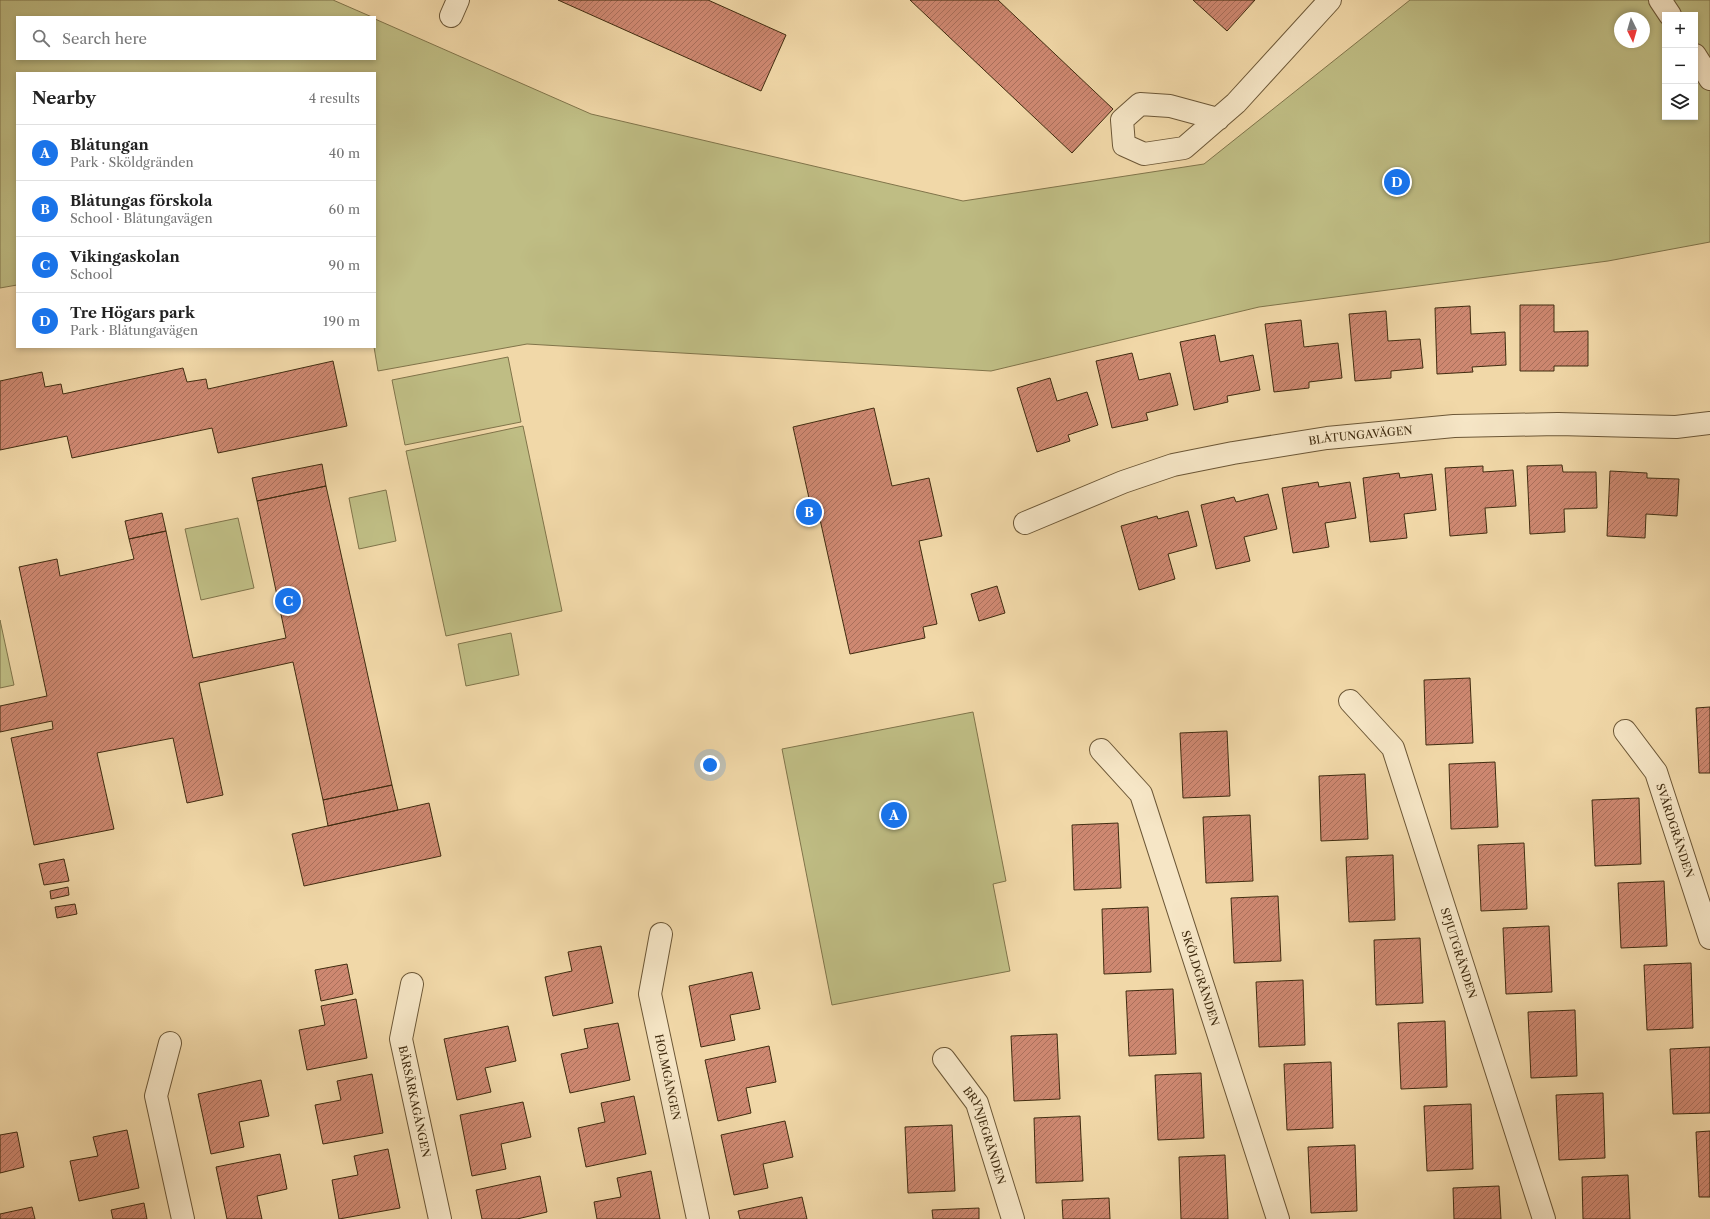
<!DOCTYPE html>
<html lang="en">
<head>
<meta charset="utf-8">
<style>
  body { margin:0; font-family:"Libre Caslon Text",serif; background:#f2f2f2; color:#222 }
  .controls { position:absolute; right:12px; top:12px; display:grid; overflow:hidden; border-radius:0px; box-shadow:0 2px 6px #0003 }
  .controls button { width:36px; height:36px; display:grid; place-items:center; padding:0; border:0; border-bottom:1px solid #e0e0e0; background:#fff; color:#222; font:20px sans-serif }
  .compass { position:absolute; left:1614px; top:12px; width:36px; height:36px; border-radius:50%; background:#fff; box-shadow:0 2px 6px #0003; rotate:175deg }
  .you { position:absolute; left:710px; top:765px; width:14px; height:14px; margin:-10px; border:3px solid #fff; border-radius:50%; background:#1a73e8; box-shadow:0 0 0 6px #1a73e833 }
  .badge { display:grid; place-items:center; width:26px; height:26px; border-radius:50%; background:#1a73e8; color:#fff; font-size:13px; font-weight:700 }
  .pin { position:absolute; translate:-50% -50%; border:2px solid #fff; box-shadow:0 1px 4px #0006 }
  .list { margin:0; padding:0; list-style:none }
  h2 { display:flex; justify-content:space-between; align-items:center; height:52px; margin:0; padding:0 16px; font-size:17px }
  h2 small { font-size:13px; font-weight:400; color:#767676 }
  .list li { display:grid; grid-template-columns:26px 1fr auto; gap:12px; align-items:center; box-sizing:border-box; height:56px; padding:0 16px; border-top:1px solid #e0e0e0 }
  .list b { display:block; font-size:15px; white-space:nowrap }
  .list p { margin:0; font-size:13px; white-space:nowrap; color:#767676 }
  .list em { font-size:13px; font-style:normal; color:#767676 }
  .icon { flex:none; width:22px; height:22px; fill:none; stroke:currentColor; stroke-width:2; stroke-linecap:round; stroke-linejoin:round }
  .map { position:relative; flex:none; width:1710px; height:1219px; overflow:hidden }
  .search { position:absolute; background:#fff; box-shadow:0 2px 6px #0003; left:16px; top:16px; width:360px; height:44px; display:flex; align-items:center; gap:10px; box-sizing:border-box; padding:0 14px; border-radius:0px; color:#767676; font-size:15px }
  .panel { position:absolute; background:#fff; box-shadow:0 2px 6px #0003; left:16px; top:72px; width:360px; height:276px; border-radius:0px }
  .map>svg:first-child { display:block }
  .park { fill:#bfbd84; stroke:#80744a; fill-rule:evenodd }
  .building { fill:url(#building-hatch); stroke:#402c10 }
  .lines { fill:none; stroke-linecap:round; stroke-linejoin:round }
  .minor-casing { stroke:#6c5736; stroke-width:24 }
  .minor { stroke:#f6e6c6; stroke-width:22 }
  .labels { text-anchor:middle; dominant-baseline:central; stroke-width:3; stroke-linejoin:round; paint-order:stroke }
  .street-label { font-size:11px; fill:#402c10; stroke:#f6e6c6 }
</style>
</head>
<body>
<div class="map">
<svg width="1710" height="1219" viewBox="0 0 1710 1219">
  <defs>
    <pattern id="building-hatch" width="6" height="6" patternUnits="userSpaceOnUse"><rect width="6" height="6" fill="#ce8871"/><path d="M-1 1l2-2M0 6l6-6M5 7l2-2" fill="none" stroke="#a96f5b"/></pattern>
  </defs>
  <rect width="100%" height="100%" fill="#f1d8a8"/>
  <filter id="stains"><feTurbulence type="fractalNoise" baseFrequency=".005" numOctaves="4"/><feColorMatrix values="0 0 0 0 .2 0 0 0 0 .09 0 0 0 0 .02 0 0 0 .5 -.17"/></filter>
  <radialGradient id="worn" r=".72"><stop offset=".6" stop-color="#630" stop-opacity="0"/><stop offset="1" stop-color="#630" stop-opacity=".3"/></radialGradient>
  <path class="park" d="M 0,0 L 333,0 L 372,17 L 17,17 L 17,59 L 375,59 L 375,19 L 591,114 L 963,201 L 1204,164 L 1410,0 L 1710,0 L 1710,242 L 1608,261 L 1259,307 L 991,371 L 527,344 L 378,371 L 374,347 L 375,73 L 17,73 L 17,285 L 0,288 ZM 1665,15 L 1695,15 L 1695,117 L 1665,117 ZM 1620,18 L 1644,18 L 1644,42 L 1620,42 Z
    M 508,357 L 521,422 L 405,445 L 392,380 Z
    M 523,426 L 562,611 L 446,636 L 406,451 Z
    M 386,490 L 396,541 L 359,549 L 349,498 Z
    M 238,518 L 254,588 L 201,600 L 185,529 Z
    M 0,620 L 14,685 L 0,688 Z
    M 511,633 L 519,675 L 466,686 L 458,644 Z
    M 973,712 L 1006,881 L 993,884 L 1010,971 L 832,1005 L 782,749 Z"/>
  <path class="building" d="M 558,0 L 708,0 L 786,35 L 761,91 Z
    M 910,0 L 998,0 L 1113,109 L 1072,153 Z
    M 1193,0 L 1255,0 L 1227,31 Z
    M 1520,305 L 1554,305 L 1554,332 L 1588,331 L 1588,366 L 1554,366 L 1554,371 L 1520,371 Z
    M 1470,306 L 1471,334 L 1505,332 L 1506,365 L 1472,367 L 1473,372 L 1437,374 L 1435,308 Z
    M 1386,311 L 1388,341 L 1420,339 L 1423,368 L 1391,371 L 1391,378 L 1355,381 L 1349,314 Z
    M 1301,320 L 1304,347 L 1338,343 L 1342,378 L 1309,382 L 1309,388 L 1274,392 L 1265,324 Z
    M 1215,335 L 1220,362 L 1253,355 L 1260,390 L 1227,396 L 1228,402 L 1194,410 L 1180,342 Z
    M 1132,353 L 1139,380 L 1170,373 L 1178,405 L 1146,413 L 1148,420 L 1112,428 L 1096,361 Z
    M 333,361 L 347,426 L 218,453 L 212,428 L 72,458 L 67,436 L 0,450 L 0,381 L 42,372 L 45,387 L 61,384 L 63,394 L 183,368 L 187,382 L 206,379 L 208,389 Z
    M 1050,378 L 1057,401 L 1087,392 L 1098,425 L 1068,435 L 1070,441 L 1037,452 L 1017,388 Z
    M 874,408 L 892,486 L 929,478 L 942,536 L 919,541 L 937,624 L 923,627 L 925,638 L 850,654 L 817,506 L 811,507 L 793,427 Z
    M 322,464 L 326,486 L 257,501 L 252,478 Z
    M 1562,465 L 1563,472 L 1596,472 L 1597,508 L 1564,509 L 1565,532 L 1530,534 L 1527,466 Z
    M 1483,466 L 1483,472 L 1513,470 L 1516,506 L 1485,508 L 1487,533 L 1450,536 L 1445,468 Z
    M 1610,471 L 1647,473 L 1647,478 L 1679,479 L 1677,516 L 1646,514 L 1645,538 L 1607,536 Z
    M 1399,473 L 1400,478 L 1432,474 L 1436,510 L 1404,514 L 1407,538 L 1370,542 L 1363,478 Z
    M 1318,482 L 1319,487 L 1350,482 L 1356,518 L 1325,523 L 1329,547 L 1293,553 L 1282,488 Z
    M 326,486 L 392,785 L 323,800 L 293,662 L 199,683 L 223,795 L 187,803 L 173,738 L 97,753 L 114,829 L 34,845 L 11,738 L 53,729 L 52,721 L 0,732 L 0,706 L 47,696 L 19,567 L 57,559 L 60,576 L 134,559 L 129,539 L 166,531 L 193,658 L 286,638 L 257,501 Z
    M 1268,494 L 1277,529 L 1244,537 L 1250,561 L 1216,569 L 1201,505 L 1234,497 L 1236,502 Z
    M 1188,511 L 1197,546 L 1168,554 L 1175,579 L 1139,590 L 1121,526 L 1157,516 L 1158,519 Z
    M 162,513 L 166,531 L 129,539 L 125,521 Z
    M 997,586 L 1005,613 L 979,621 L 971,594 Z
    M 1470,678 L 1473,743 L 1426,745 L 1424,680 Z
    M 1710,707 L 1710,773 L 1699,773 L 1696,708 Z
    M 1227,731 L 1230,796 L 1183,798 L 1180,733 Z
    M 1495,762 L 1498,827 L 1451,829 L 1449,764 Z
    M 1365,774 L 1368,839 L 1321,841 L 1319,776 Z
    M 392,785 L 398,810 L 328,826 L 323,800 Z
    M 1639,798 L 1641,864 L 1595,866 L 1592,800 Z
    M 429,803 L 441,856 L 304,886 L 292,834 Z
    M 1250,815 L 1253,881 L 1206,883 L 1203,817 Z
    M 1118,823 L 1121,888 L 1074,890 L 1072,825 Z
    M 1524,843 L 1527,909 L 1481,911 L 1478,845 Z
    M 1393,855 L 1395,920 L 1349,922 L 1346,857 Z
    M 64,859 L 69,881 L 44,885 L 39,864 Z
    M 1664,881 L 1667,946 L 1621,948 L 1618,883 Z
    M 68,887 L 69,895 L 51,899 L 50,891 Z
    M 1278,896 L 1281,961 L 1234,963 L 1231,898 Z
    M 75,904 L 77,914 L 57,918 L 55,907 Z
    M 1148,907 L 1151,972 L 1104,974 L 1102,909 Z
    M 1549,926 L 1552,992 L 1506,994 L 1503,928 Z
    M 1420,938 L 1423,1003 L 1376,1005 L 1374,940 Z
    M 601,946 L 613,1003 L 553,1016 L 545,977 L 572,971 L 568,952 Z
    M 1691,963 L 1693,1028 L 1647,1030 L 1644,965 Z
    M 347,964 L 353,994 L 321,1001 L 315,970 Z
    M 752,972 L 760,1009 L 730,1015 L 735,1040 L 701,1047 L 689,986 Z
    M 1303,980 L 1305,1045 L 1259,1047 L 1256,982 Z
    M 1173,989 L 1176,1054 L 1129,1056 L 1126,991 Z
    M 356,999 L 367,1058 L 307,1070 L 299,1030 L 325,1025 L 321,1006 Z
    M 1575,1010 L 1577,1076 L 1531,1078 L 1528,1012 Z
    M 1445,1021 L 1447,1087 L 1401,1089 L 1398,1023 Z
    M 618,1023 L 630,1080 L 570,1093 L 561,1054 L 588,1048 L 584,1029 Z
    M 508,1026 L 516,1061 L 485,1068 L 491,1092 L 457,1100 L 444,1039 Z
    M 1057,1034 L 1060,1099 L 1014,1101 L 1011,1036 Z
    M 769,1046 L 776,1082 L 746,1088 L 751,1113 L 718,1121 L 705,1060 Z
    M 1710,1047 L 1710,1113 L 1673,1114 L 1670,1049 Z
    M 1331,1062 L 1333,1128 L 1287,1130 L 1284,1064 Z
    M 1201,1073 L 1204,1138 L 1158,1140 L 1155,1075 Z
    M 372,1074 L 383,1133 L 323,1144 L 315,1105 L 341,1100 L 337,1081 Z
    M 261,1080 L 269,1116 L 239,1122 L 244,1147 L 211,1154 L 198,1094 Z
    M 1603,1093 L 1605,1158 L 1559,1160 L 1556,1095 Z
    M 634,1096 L 646,1154 L 586,1167 L 578,1128 L 605,1122 L 601,1103 Z
    M 523,1102 L 531,1137 L 501,1144 L 506,1169 L 472,1176 L 460,1115 Z
    M 1471,1104 L 1473,1169 L 1427,1171 L 1424,1106 Z
    M 1080,1116 L 1083,1181 L 1036,1183 L 1034,1118 Z
    M 785,1121 L 793,1157 L 763,1164 L 768,1188 L 734,1195 L 721,1135 Z
    M 952,1125 L 955,1191 L 908,1193 L 905,1127 Z
    M 127,1130 L 139,1188 L 79,1201 L 70,1161 L 98,1156 L 93,1137 Z
    M 1710,1131 L 1710,1197 L 1699,1197 L 1696,1132 Z
    M 17,1132 L 24,1167 L 0,1173 L 0,1135 Z
    M 1355,1145 L 1357,1211 L 1311,1213 L 1308,1147 Z
    M 388,1149 L 400,1208 L 339,1219 L 332,1180 L 358,1175 L 354,1156 Z
    M 280,1154 L 287,1189 L 257,1196 L 262,1219 L 227,1219 L 216,1167 Z
    M 1225,1155 L 1228,1219 L 1181,1219 L 1179,1157 Z
    M 651,1171 L 660,1219 L 597,1219 L 594,1202 L 621,1197 L 617,1178 Z
    M 1628,1175 L 1630,1219 L 1583,1219 L 1582,1177 Z
    M 540,1176 L 547,1212 L 517,1219 L 482,1219 L 476,1190 Z
    M 1499,1186 L 1501,1219 L 1454,1219 L 1453,1188 Z
    M 802,1197 L 807,1219 L 740,1219 L 738,1211 Z
    M 1109,1198 L 1110,1219 L 1063,1219 L 1062,1200 Z
    M 144,1203 L 147,1219 L 113,1219 L 111,1210 Z
    M 32,1207 L 35,1219 L 0,1219 L 0,1214 Z
    M 979,1208 L 979,1219 L 933,1219 L 932,1210 Z"/>
  <g class="lines">
    <g class="minor-casing">
      <g id="minor">
        <path d="M 1660,0 L 1670,15"/>
        <path d="M 451,16 L 458,0"/>
        <path d="M 1695,55 L 1710,79"/>
        <path d="M 1218,119 L 1170,106 L 1140,104 L 1122,120 L 1124,145 L 1144,154 L 1184,148 L 1236,103 L 1330,0"/>
        <path id="s1" d="M 1025,523 L 1123,482 L 1173,465 L 1233,453 L 1327,438 L 1454,426 L 1558,424 L 1676,427 L 1710,423"/>
        <path id="s2" d="M 1350,701 L 1393,748 L 1544,1219"/>
        <path id="s3" d="M 1625,731 L 1656,772 L 1710,938"/>
        <path id="s4" d="M 1101,750 L 1141,794 L 1278,1219"/>
        <path id="s5" d="M 661,934 L 650,994 L 698,1219"/>
        <path id="s6" d="M 412,984 L 401,1039 L 440,1219"/>
        <path d="M 170,1043 L 156,1096 L 183,1219"/>
        <path id="s7" d="M 944,1059 L 977,1103 L 1013,1219"/>
      </g>
    </g>
    <use href="#minor" class="minor"/>
  </g>
  <g class="labels">
    <g class="street-label">
      <text stroke="none"><textPath href="#s1" startOffset="349">BLÅTUNGAVÄGEN</textPath></text>
      <text stroke="none"><textPath href="#s3" startOffset="113">SVÄRDGRÄNDEN</textPath></text>
      <text stroke="none"><textPath href="#s2" startOffset="279">SPJUTGRÄNDEN</textPath></text>
      <text stroke="none"><textPath href="#s4" startOffset="253">SKÖLDGRÄNDEN</textPath></text>
      <text stroke="none"><textPath href="#s5" startOffset="146">HOLMGÅNGEN</textPath></text>
      <text stroke="none"><textPath href="#s6" startOffset="120">BÄRSÄRKAGÅNGEN</textPath></text>
      <text stroke="none"><textPath href="#s7" startOffset="88">BRYNJEGRÄNDEN</textPath></text>
    </g>
  </g>
  <rect width="100%" height="100%" filter="url(#stains)"/>
  <rect width="100%" height="100%" fill="url(#worn)"/>
</svg>
<div class="controls">
<button>+</button>
<button>−</button>
<button><svg class="icon" aria-label="layers" viewBox="0 0 24 24"><path d="M12 4l9 5-9 5-9-5zM3 14l9 5 9-5"/></svg></button>
</div>
<svg class="compass" viewBox="-18 -18 36 36"><path d="M0-13l5 13h-10z" fill="#e53935"/><path d="M0 13l5-13h-10z" fill="#767676"/></svg>
<div class="you"></div>
<div class="pin badge" style="left:894px;top:815px">A</div>
<div class="pin badge" style="left:809px;top:512px">B</div>
<div class="pin badge" style="left:288px;top:601px">C</div>
<div class="pin badge" style="left:1397px;top:182px">D</div>
<div class="search"><svg class="icon" aria-label="search" viewBox="0 0 24 24"><circle cx="10" cy="10" r="6"/><path d="M15 15l6 6"/></svg>Search here</div>
<section class="panel">
<h2>Nearby<small>4 results</small></h2>
<ul class="list">
<li><span class="badge">A</span><div><b>Blåtungan</b><p>Park · Sköldgränden</p></div><em>40 m</em></li>
<li><span class="badge">B</span><div><b>Blåtungas förskola</b><p>School · Blåtungavägen</p></div><em>60 m</em></li>
<li><span class="badge">C</span><div><b>Vikingaskolan</b><p>School</p></div><em>90 m</em></li>
<li><span class="badge">D</span><div><b>Tre Högars park</b><p>Park · Blåtungavägen</p></div><em>190 m</em></li>
</ul>
</section>
</div>
</body>
</html>
